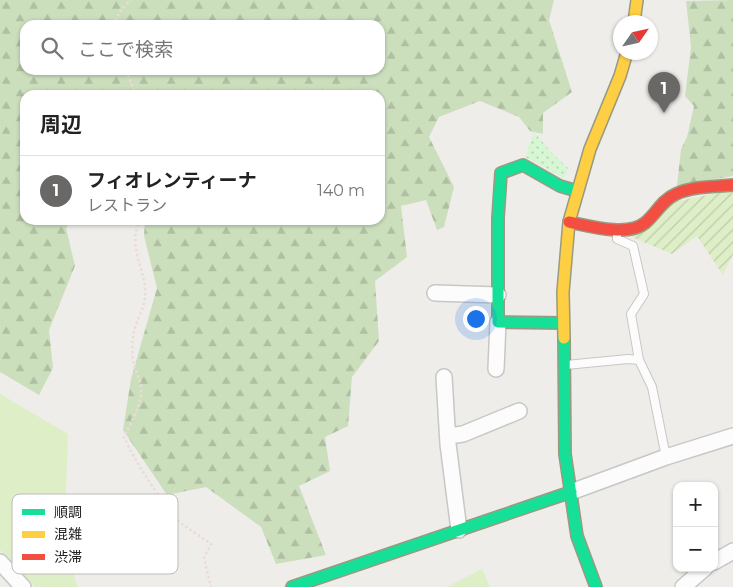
<!DOCTYPE html>
<html lang="ja">
<head>
<meta charset="utf-8">
<style>
  body { margin:0; font-family:Montserrat,"Noto Sans JP",sans-serif; background:#f2f2f2; color:#222 }
  .controls { position:absolute; right:15px; bottom:15px; display:grid; overflow:hidden; border-radius:10px; box-shadow:0 1px 4px #0004 }
  .controls button { width:45px; height:45px; display:grid; place-items:center; padding:0; border:0; border-bottom:1px solid #e0e0e0; background:#fff; color:#222; font:25px sans-serif }
  .compass { position:absolute; left:613px; top:15px; width:45px; height:45px; border-radius:50%; background:#fff; box-shadow:0 1px 4px #0004; rotate:56deg }
  .you { position:absolute; left:475px; top:318px; width:18px; height:18px; margin:-12px; border:4px solid #fff; border-radius:50%; background:#1a73e8; box-shadow:0 0 0 8px #1a73e833 }
  .badge { display:grid; place-items:center; width:32px; height:32px; border-radius:50%; background:#696867; color:#fff; font-size:16px; font-weight:700 }
  .pin { position:absolute; translate:-50% -41px; filter:drop-shadow(0 1px 2px #0008) }
  .pin::after { content:''; position:absolute; top:26px; width:18px; height:15px; background:inherit; clip-path:polygon(0 0,100% 0,50% 100%) }
  .list { margin:0; padding:0; list-style:none }
  h2 { display:flex; justify-content:space-between; align-items:center; height:65px; margin:0; padding:0 20px; font-size:21px }
  h2 small { font-size:16px; font-weight:400; color:#767676 }
  .list li { display:grid; grid-template-columns:32px 1fr auto; gap:15px; align-items:center; box-sizing:border-box; height:70px; padding:0 20px; border-top:1px solid #e0e0e0 }
  .list b { display:block; font-size:19px; white-space:nowrap }
  .list p { margin:0; font-size:16px; white-space:nowrap; color:#767676 }
  .list em { font-size:16px; font-style:normal; color:#767676 }
  .icon { flex:none; width:28px; height:28px; fill:none; stroke:currentColor; stroke-width:2; stroke-linecap:round; stroke-linejoin:round }
  .map { position:relative; flex:none; width:733px; height:587px; overflow:hidden }
  .search { position:absolute; background:#fff; box-shadow:0 1px 4px #0004; left:20px; top:20px; width:365px; height:55px; display:flex; align-items:center; gap:12px; box-sizing:border-box; padding:0 18px; border-radius:15px; color:#767676; font-size:19px }
  .panel { position:absolute; background:#fff; box-shadow:0 1px 4px #0004; left:20px; top:90px; width:365px; height:135px; border-radius:15px }
  .map>svg:first-child { display:block }
  .grass { fill:#deeec7 }
  .forest { fill:url(#forest-firs); fill-rule:evenodd }
  .park { fill:url(#park-dots) }
  .garden { fill:url(#garden-furrows) }
  .lines { fill:none; stroke-linecap:round; stroke-linejoin:round }
  .lane-casing { stroke:#c8c7c6; stroke-width:10 }
  .street-casing { stroke:#c8c7c6; stroke-width:18 }
  .fast-casing { stroke:#9a9a80; stroke-width:14 }
  .slow-casing { stroke:#9a9a80; stroke-width:14 }
  .jam-casing { stroke:#9a9a80; stroke-width:14 }
  .path { stroke:#ecdad9; stroke-width:2.5; stroke-dasharray:2.5 2.5; stroke-linecap:butt }
  .lane { stroke:#fdfcfc; stroke-width:8 }
  .street { stroke:#fdfcfc; stroke-width:15 }
  .fast { stroke:#16e098; stroke-width:11 }
  .slow { stroke:#ffcf43; stroke-width:11 }
  .jam { stroke:#f24e42; stroke-width:11 }
  .key { fill:#fff; stroke:#bcbcbc; stroke-width:1 }
  .key-label { font-size:14px; fill:#212121 }
</style>
</head>
<body>
<div class="map">
<svg width="733" height="587" viewBox="0 0 733 587">
  <defs>
    <pattern id="forest-firs" width="22" height="20" patternUnits="userSpaceOnUse" patternTransform="scale(1.25)"><rect width="22" height="20" fill="#ccdfbd"/><path d="M5 1l3.5 6h-7zM16 11l3.5 6h-7z" fill="#afbfa2"/></pattern>
    <pattern id="park-dots" width="8" height="8" patternUnits="userSpaceOnUse" patternTransform="scale(1.25)"><rect width="8" height="8" fill="#d6f6d4"/><path d="M2 2h.1M6 6h.1" fill="none" stroke="#b7d3b6" stroke-width="1.8" stroke-linecap="round"/></pattern>
    <pattern id="garden-furrows" width="10" height="10" patternUnits="userSpaceOnUse" patternTransform="scale(1.25)"><rect width="10" height="10" fill="#deeec7"/><path d="M-1 1l2-2M0 10L10 0M9 11l2-2" fill="none" stroke="#beccab"/></pattern>
  </defs>
  <rect width="100%" height="100%" fill="#efedea"/>
  <path class="grass" d="M 0,394 L 68,434 L 64,548 L 78,587 L 35,587 L 0,550 Z
    M 482,569 L 490,587 L 447,587 Z"/>
  <path class="forest" d="M 0,0 L 554,0 L 549,20 L 572,92 L 543,113 L 543,134 L 530,131 L 519,117 L 480,101 L 439,117 L 429,137 L 454,187 L 444,227 L 437,230 L 426,200 L 401,206 L 407,257 L 375,281 L 379,341 L 352,377 L 348,426 L 325,437 L 330,471 L 299,486 L 326,555 L 276,564 L 261,527 L 206,487 L 167,495 L 123,430 L 131,379 L 157,288 L 144,236 L 145,220 L 380,220 L 380,95 L 25,95 L 25,220 L 71,220 L 66,228 L 75,266 L 49,330 L 53,368 L 39,395 L 0,372 ZM 25,25 L 380,25 L 380,70 L 25,70 Z
    M 733,0 L 733,176 L 677,186 L 681,149 L 687,137 L 694,106 L 685,96 L 691,47 L 686,1 Z"/>
  <path class="park" d="M 534,132 L 552,153 L 568,168 L 564,178 L 525,157 Z"/>
  <path class="garden" d="M 733,190 L 733,255 L 723,275 L 697,236 L 672,254 L 620,232 L 673,202 Z"/>
  <g class="lines">
    <g class="lane-casing">
      <path id="lane" d="M 617,231 L 617,239 L 633,246 L 644,294 L 631,314 L 639,360
        M 566,365 L 628,359 L 639,360 L 652,387 L 666,457"/>
    </g>
    <g class="street-casing">
      <path id="street" d="M 435,293 L 498,295
        M 496,369 L 498,322
        M 444,377 L 448,444 L 459,530
        M 448,436 L 463,434 L 519,411
        M 571,492 L 666,457 L 733,436
        M 0,562 L 23,587
        M 714,562 L 733,551
        M 683,587 L 705,568"/>
    </g>
    <g class="fast-casing">
      <path id="fast" d="M 563,323 L 498,322 L 498,218 L 501,173 L 523,165 L 560,186 L 577,191
        M 564,338 L 565,454 L 577,536 L 596,587
        M 292,587 L 571,492"/>
    </g>
    <g class="slow-casing">
      <path id="slow" d="M 634,22 L 637,0
        M 564,338 L 563,292 L 569,222 L 590,149 L 620,76 L 627,52"/>
    </g>
    <g class="jam-casing">
      <path id="jam" d="M 569,222 C 589,226 628,237 645,223 C 656,214 662,200 676,194 C 693,186 714,187 733,185"/>
    </g>
    <path class="path" d="M 113,25 L 122,8 L 131,0
      M 126,70 L 136,95
      M 141,220 C 125,244 148,273 145,298 C 143,312 134,324 133,338 C 132,346 132,357 134,365 C 136,372 140,379 141,386 C 143,403 131,422 124,437 C 133,458 165,509 182,524 C 191,531 202,537 211,544 L 204,558 L 211,587"/>
    <use href="#lane" class="lane"/>
    <use href="#street" class="street"/>
    <use href="#fast" class="fast"/>
    <use href="#slow" class="slow"/>
    <use href="#jam" class="jam"/>
  </g>
  <rect x="12" y="494" width="166" height="80" rx="8" class="key"/>
  <rect x="22" y="509" width="23" height="6" fill="#16e098"/>
  <rect x="22" y="531" width="23" height="7" fill="#ffcf43"/>
  <rect x="22" y="554" width="23" height="6" fill="#f24e42"/>
  <g class="key-label">
    <text x="54" y="517">順調</text>
    <text x="54" y="539">混雑</text>
    <text x="54" y="562">渋滞</text>
  </g>
</svg>
<div class="controls">
<button>+</button>
<button>−</button>
</div>
<svg class="compass" viewBox="-18 -18 36 36"><path d="M0-13l5 13h-10z" fill="#e53935"/><path d="M0 13l5-13h-10z" fill="#767676"/></svg>
<div class="you"></div>
<div class="pin badge" style="left:664px;top:113px">1</div>
<div class="search"><svg class="icon" aria-label="search" viewBox="0 0 24 24"><circle cx="10" cy="10" r="6"/><path d="M15 15l6 6"/></svg>ここで検索</div>
<section class="panel">
<h2>周辺<small></small></h2>
<ul class="list">
<li><span class="badge">1</span><div><b>フィオレンティーナ</b><p>レストラン</p></div><em>140 m</em></li>
</ul>
</section>
</div>
</body>
</html>
